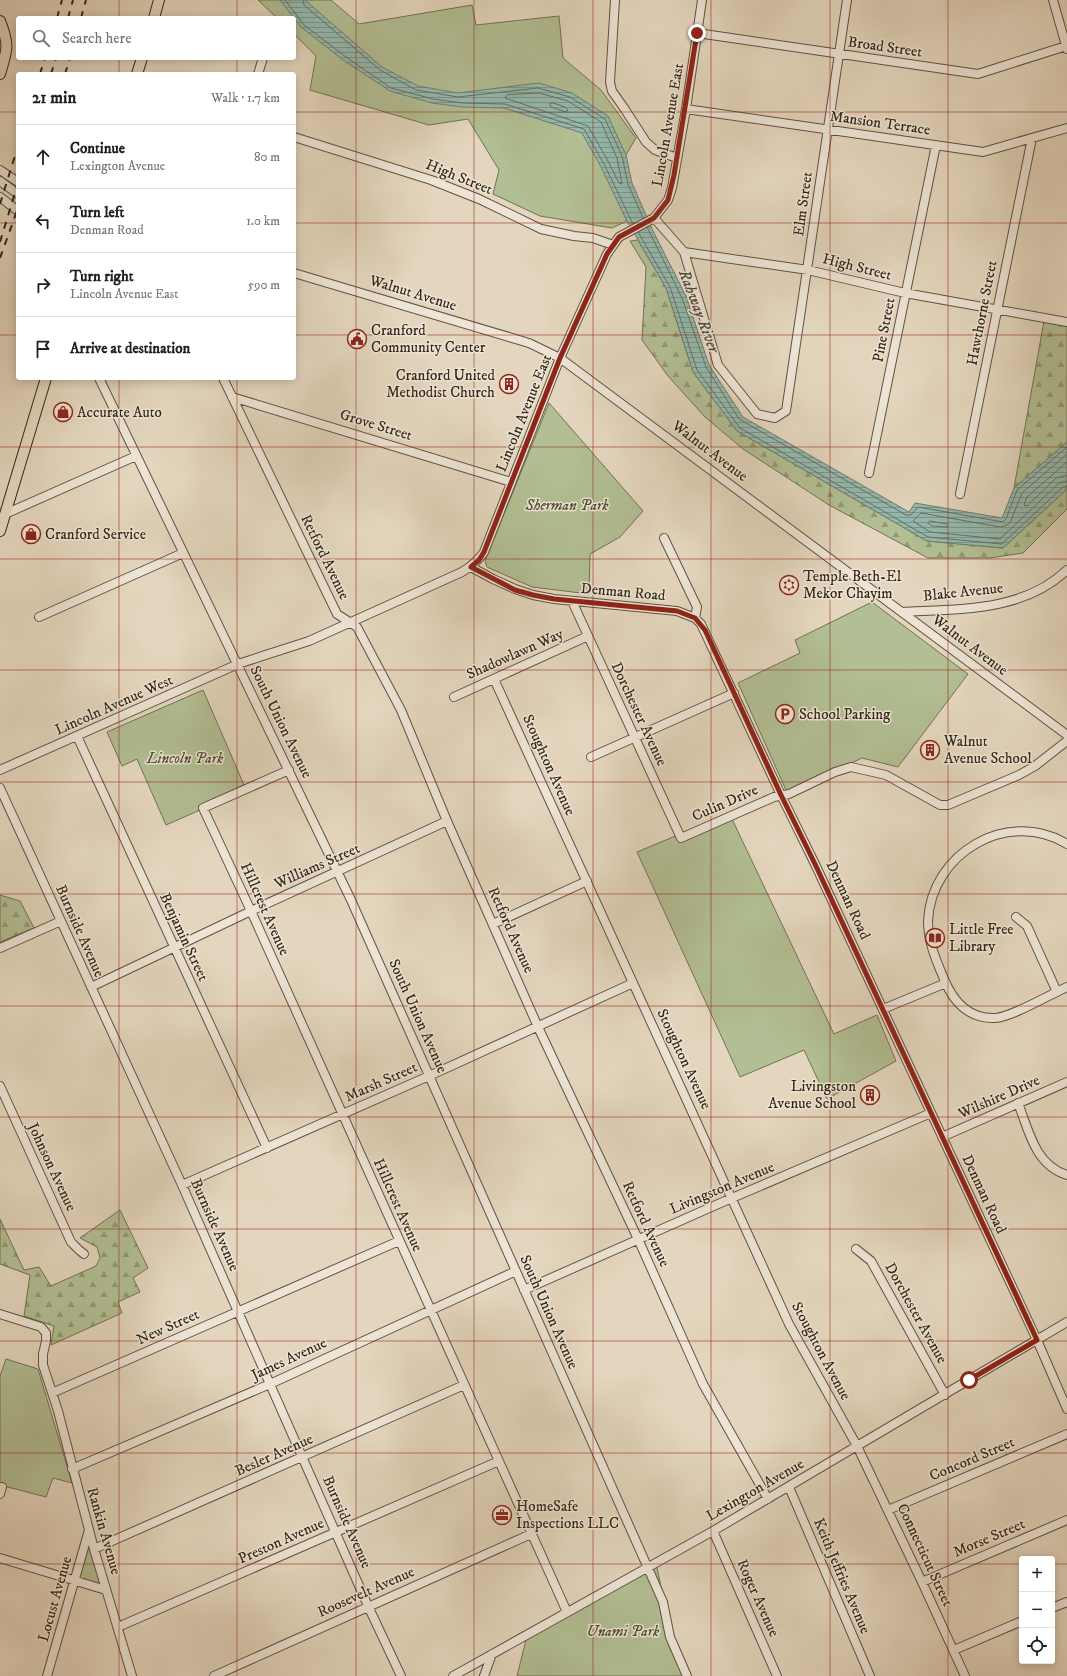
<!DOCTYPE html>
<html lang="en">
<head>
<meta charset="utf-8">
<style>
  body { margin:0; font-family:"IM FELL DW Pica",serif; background:#f6f6f6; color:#202124 }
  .controls { position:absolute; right:12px; bottom:12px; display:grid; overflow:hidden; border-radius:4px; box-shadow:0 2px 10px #0003 }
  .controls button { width:36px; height:36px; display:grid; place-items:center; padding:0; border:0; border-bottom:1px solid #e0e0e0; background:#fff; color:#202124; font:20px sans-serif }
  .stop { position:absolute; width:12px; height:12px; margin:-9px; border:3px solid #8f2418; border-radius:50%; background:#fff }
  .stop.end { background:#8f2418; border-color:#fff; box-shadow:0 1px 4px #0008 }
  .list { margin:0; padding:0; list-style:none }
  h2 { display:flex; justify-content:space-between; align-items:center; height:52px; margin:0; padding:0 16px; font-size:17px }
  h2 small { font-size:13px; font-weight:400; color:#757577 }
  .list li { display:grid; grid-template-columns:26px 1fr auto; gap:12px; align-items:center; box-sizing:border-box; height:64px; padding:0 16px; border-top:1px solid #e0e0e0 }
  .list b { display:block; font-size:15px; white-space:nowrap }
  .list p { margin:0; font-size:13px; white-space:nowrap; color:#757577 }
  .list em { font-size:13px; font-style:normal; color:#757577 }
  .icon { flex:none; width:22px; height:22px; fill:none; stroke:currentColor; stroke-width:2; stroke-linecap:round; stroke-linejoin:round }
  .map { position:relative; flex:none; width:1067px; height:1676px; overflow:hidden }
  .search { position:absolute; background:#fff; box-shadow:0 2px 10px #0003; left:16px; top:16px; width:280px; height:44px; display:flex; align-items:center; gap:10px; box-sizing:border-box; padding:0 14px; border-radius:4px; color:#757577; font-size:15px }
  .panel { position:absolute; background:#fff; box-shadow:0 2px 10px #0003; left:16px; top:72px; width:280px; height:308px; border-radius:4px }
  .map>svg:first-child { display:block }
  .forest { fill:url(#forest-firs); stroke:#727254 }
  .green { fill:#b2be93; stroke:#727254 }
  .water { fill:url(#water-rules); stroke:#6e7e71 }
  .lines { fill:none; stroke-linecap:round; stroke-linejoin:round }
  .shore { stroke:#647062; stroke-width:1 }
  .minor-casing { stroke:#5f5240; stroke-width:10 }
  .major-casing { stroke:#332616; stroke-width:12 }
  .minor { stroke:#ede4d5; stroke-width:8 }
  .major { stroke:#e4d6be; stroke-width:10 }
  .rail { stroke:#332616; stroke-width:2; stroke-dasharray:7 7; stroke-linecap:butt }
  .route { stroke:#8f2418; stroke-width:5 }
  .grid { fill:none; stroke:#8f2418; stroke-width:1; stroke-opacity:0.55 }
  .labels { text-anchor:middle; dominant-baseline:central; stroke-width:3; stroke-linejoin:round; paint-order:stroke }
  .street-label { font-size:15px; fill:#332616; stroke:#ede4d5 }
  .poi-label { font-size:15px; fill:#332616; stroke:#ede4d5; text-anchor:start }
  .park-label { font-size:15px; font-style:italic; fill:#534c35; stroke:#ede4d5 }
  .water-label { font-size:16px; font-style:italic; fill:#4c4b3c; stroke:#ede4d5 }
</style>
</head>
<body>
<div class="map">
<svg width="1067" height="1676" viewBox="0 0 1067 1676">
  <defs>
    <pattern id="forest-firs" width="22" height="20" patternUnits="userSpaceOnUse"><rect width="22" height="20" fill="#b2be93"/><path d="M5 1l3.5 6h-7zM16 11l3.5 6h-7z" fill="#919a77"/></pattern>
    <pattern id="water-rules" width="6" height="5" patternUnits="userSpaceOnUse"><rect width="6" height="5" fill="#95b9ae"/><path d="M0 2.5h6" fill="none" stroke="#7a968d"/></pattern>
  </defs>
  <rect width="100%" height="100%" fill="#e4d6be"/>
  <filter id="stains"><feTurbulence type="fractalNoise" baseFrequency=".005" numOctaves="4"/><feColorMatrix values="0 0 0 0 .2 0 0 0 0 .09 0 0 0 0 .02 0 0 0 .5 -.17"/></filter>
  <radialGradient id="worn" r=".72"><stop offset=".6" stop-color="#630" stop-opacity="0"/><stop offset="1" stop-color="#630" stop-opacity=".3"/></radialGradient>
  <path class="forest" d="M 638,240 L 666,288 L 693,372 L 737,431 L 927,541 L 1003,548 L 1064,492 L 1067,487 L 1067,509 L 1023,553 L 990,558 L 928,558 L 829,505 L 743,449 L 705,417 L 668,376 L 642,340 L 646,267 L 630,241 Z
    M 1044,321 L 1067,325 L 1067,442 L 1014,488 Z
    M 0,895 L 20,901 L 34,928 L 0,942 Z
    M 120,1210 L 148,1268 L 133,1278 L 140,1292 L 118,1302 L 122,1313 L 51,1345 L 54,1326 L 24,1316 L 30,1275 L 0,1264 L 0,1219 L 24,1270 L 39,1267 L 51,1286 L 96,1266 L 100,1258 L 97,1247 L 80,1238 Z"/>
  <path class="green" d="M 258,0 L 331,0 L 359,24 L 472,5 L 476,25 L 559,16 L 563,58 L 601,90 L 636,138 L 626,155 L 601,165 L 627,221 L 612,228 L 540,216 L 493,194 L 499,170 L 468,119 L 429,125 L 310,90 L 316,56 L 294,34 L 294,18 L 277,18 Z
    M 549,403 L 643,511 L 620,537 L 590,554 L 589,594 L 532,587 L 487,567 L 485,561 Z
    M 872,602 L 968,674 L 898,767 L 862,758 L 732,819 L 834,1034 L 877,1015 L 896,1061 L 827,1099 L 804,1050 L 740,1077 L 637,852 L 786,790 L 738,683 L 800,653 L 795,640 Z
    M 203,690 L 244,785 L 198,806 L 200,810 L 166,825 L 137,759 L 122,766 L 107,732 Z
    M 6,1359 L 38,1369 L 72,1483 L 53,1478 L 46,1497 L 0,1485 L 0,1376 Z
    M 89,1529 L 106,1590 L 75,1581 Z
    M 656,1563 L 675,1654 L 684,1676 L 517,1676 L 528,1632 Z"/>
  <path class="water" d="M 280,0 L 305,0 L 382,67 L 418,86 L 458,93 L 539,83 L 572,93 L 608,116 L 626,155 L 632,183 L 653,231 L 686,296 L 709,365 L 743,417 L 909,512 L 915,503 L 1002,518 L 1014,488 L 1067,442 L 1067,487 L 1064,492 L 1003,548 L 927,541 L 737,431 L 693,372 L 666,288 L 627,221 L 600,165 L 582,133 L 504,108 L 462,107 L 432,103 L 390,91 L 343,60 L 301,27 Z"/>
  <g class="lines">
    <path class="shore" d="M 285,0 L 304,25 L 346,57 L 391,88 L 433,99 L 462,103 L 505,104 L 584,129 L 604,164 L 633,224
      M 303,0 L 304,5 L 380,70 L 416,90 L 458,97 L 538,88 L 570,97 L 605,119 L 622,156 L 628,184 L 643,218
      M 539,93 L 568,101 L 601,122 L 617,158 L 622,184 L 619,183 L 608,161 L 588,126 L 505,98 L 507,95 Z
      M 553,103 L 565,107 L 568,110 L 566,112 L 551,107 L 550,104 Z
      M 647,227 L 682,298 L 706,367 L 739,419 L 906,515 L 911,515 L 918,507 L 1003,522 L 1006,519 L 1017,490 L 1067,447
      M 638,232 L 670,287 L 697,370 L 740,428 L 928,537 L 1002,544 L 1063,487 L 1067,486
      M 1067,454 L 1022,493 L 1010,523 L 1005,526 L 1000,527 L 921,513 L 913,521 L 930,532 L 1000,539 L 1059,483 L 1067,481
      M 1067,462 L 1027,497 L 1024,505 L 1027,506 L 1056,478 L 1067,475
      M 930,521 L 947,524 L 948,526 L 946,527 L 932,526 L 928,523 Z"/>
    <g class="minor-casing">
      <path id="minor" d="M 615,0 L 610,82 L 612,91 L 624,108 L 646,142 L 655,150 L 677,158
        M 1053,0 L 1067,49
        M 697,33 L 978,74 L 1066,46
        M 258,74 L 263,58
        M 686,109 L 983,152 L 1067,128
        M 294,137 L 431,180 L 479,199 L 541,229 L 574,236 L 593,238 L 613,245
        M 0,170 L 18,182
        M 0,181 L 18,194
        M 0,197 L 18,211
        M 654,218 L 684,252 L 808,270 L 905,293 L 1067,322
        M 684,252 L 718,365 L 757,414 L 775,418 L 786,411 L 847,0
        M 294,273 L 529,343 L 560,358 L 1067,735
        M 99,378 L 351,900 L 663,1602 L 670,1637 L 687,1676
        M 223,378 L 337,614 L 357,627 L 401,710 L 447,821 L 538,1027 L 638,1239 L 703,1384 L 768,1499
        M 232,397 L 511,482
        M 869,473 L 936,145
        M 960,494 L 1032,138
        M 5,514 L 136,456
        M 664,538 L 697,607 L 695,618
        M 471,567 L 493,579 L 515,589 L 533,595 L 554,599 L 677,611 L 695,618 L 701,624 L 781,795 L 815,864 L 1037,1340 L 1067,1409
        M 572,601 L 681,838 L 774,797 L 789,794 L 835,772 L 851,767 L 886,775 L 940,805 L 948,805 L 1019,775 L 1035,766 L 1067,741
        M 902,612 C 959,609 1023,612 1067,570
        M 39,617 L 183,553
        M 494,679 L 789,1324 L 857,1446 L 922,1582 L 965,1676
        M 454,697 L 588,636
        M 77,736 L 267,1148
        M 591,757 L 734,693
        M 0,770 L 238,664 L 309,641 L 462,572 C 472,566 478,561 484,552 L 560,358 L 607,254 L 619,237 L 654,218 L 668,200 L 672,188 L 686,109 L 702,0
        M 289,770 L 203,808 L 251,911 L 567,1612
        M 0,788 L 182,1185 L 368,1606 L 401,1676
        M 1067,844 C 1008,808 931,853 928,921 C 928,942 936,960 944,979 C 953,1001 968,1019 995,1018 C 1012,1017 1049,995 1067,987
        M 1016,917 L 1027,926 L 1057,992
        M 493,924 L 587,881
        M 0,948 L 61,921
        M 91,987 L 251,911 L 447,821
        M 883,1009 L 946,983
        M 0,1086 L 71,1242 L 79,1250 L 84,1254
        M 1018,1103 C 1029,1131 1035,1165 1067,1175
        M 942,1137 L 1067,1082
        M 182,1185 L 429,1076 L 633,983
        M 856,1249 L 871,1261 L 945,1395
        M 524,1290 L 725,1201 L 931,1113
        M 0,1314 L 41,1327 L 46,1333 L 46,1341 L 43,1354 L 43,1365 L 58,1411 L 94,1549 L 132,1676
        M 52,1393 L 399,1241
        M 72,1469 L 270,1384 L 516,1271
        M 789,1487 L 870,1676
        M 0,1494 L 2,1487
        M 888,1510 L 1067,1434
        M 713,1531 L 777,1676
        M 94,1549 L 464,1385
        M 0,1558 L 106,1590
        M 922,1582 L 1067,1520
        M 1052,1608 L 1067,1602
        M 118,1627 L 499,1461
        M 954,1650 L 1022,1621
        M 47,1676 L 89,1530
        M 214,1676 L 531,1534
        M 453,1676 L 713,1531 L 1067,1322
        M 484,1676 L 492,1654"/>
    </g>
    <g class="major-casing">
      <path id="major" d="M 154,18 L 159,0
        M 0,21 C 10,46 7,50 0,74
        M 137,74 L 142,58
        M 0,531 L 46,378"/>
    </g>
    <use href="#minor" class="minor"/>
    <use href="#major" class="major"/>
    <path class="rail" d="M 57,18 L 62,0
      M 68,18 L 73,0
      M 81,18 L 86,0
      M 40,74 L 45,58
      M 51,74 L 56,58
      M 65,74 L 70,58
      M 0,204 L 18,146
      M 0,242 L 18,183
      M 0,258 L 18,208"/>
  </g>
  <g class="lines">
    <path class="route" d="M 697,33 L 674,175 L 668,200 L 654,218 L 619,237 L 607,254 L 560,358 L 484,552 L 479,560 L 471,567 L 515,590 L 533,595 L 554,599 L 677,611 L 695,618 L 705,630 L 781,795 L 815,864 L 1037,1340 L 969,1380"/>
  </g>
  <path class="grid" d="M 119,0 L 119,18M 237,0 L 237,18M 356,0 L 356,1676M 474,0 L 474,1676M 593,0 L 593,1676M 711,0 L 711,1676M 830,0 L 830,1676M 948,0 L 948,1676M 119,58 L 119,74M 237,58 L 237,74M 0,112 L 18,112M 294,112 L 1067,112M 0,223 L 18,223M 294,223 L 1067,223M 0,335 L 18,335M 294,335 L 1067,335M 119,378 L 119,1676M 237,378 L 237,1676M 0,447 L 1067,447M 0,559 L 1067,559M 0,670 L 1067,670M 0,782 L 1067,782M 0,894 L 1067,894M 0,1006 L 1067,1006M 0,1117 L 1067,1117M 0,1229 L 1067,1229M 0,1341 L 1067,1341M 0,1453 L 1067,1453M 0,1564 L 1022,1564M 1052,1564 L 1067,1564"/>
  <defs>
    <g id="civic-ring" transform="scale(1)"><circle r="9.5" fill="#ede4d5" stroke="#8f2418" stroke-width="1.5"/><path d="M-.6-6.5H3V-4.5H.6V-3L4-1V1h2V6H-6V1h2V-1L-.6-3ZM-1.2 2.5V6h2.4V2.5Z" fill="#8f2418"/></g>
    <g id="building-ring" transform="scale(1)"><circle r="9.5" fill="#ede4d5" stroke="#8f2418" stroke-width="1.5"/><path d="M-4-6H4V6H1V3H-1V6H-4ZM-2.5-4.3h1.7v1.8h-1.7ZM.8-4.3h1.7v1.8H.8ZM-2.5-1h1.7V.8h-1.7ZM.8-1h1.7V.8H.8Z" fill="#8f2418"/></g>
    <g id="shop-ring" transform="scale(1)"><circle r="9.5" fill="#ede4d5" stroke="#8f2418" stroke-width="1.5"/><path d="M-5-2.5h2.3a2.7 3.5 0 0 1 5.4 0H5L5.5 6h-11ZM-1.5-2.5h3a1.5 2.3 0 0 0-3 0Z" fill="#8f2418"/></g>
    <g id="synagogue-ring" transform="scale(1)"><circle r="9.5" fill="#ede4d5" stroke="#8f2418" stroke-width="1.5"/><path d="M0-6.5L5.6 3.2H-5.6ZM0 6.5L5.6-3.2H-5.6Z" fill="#8f2418"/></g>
    <g id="parking-ring" transform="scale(1)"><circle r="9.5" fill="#ede4d5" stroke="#8f2418" stroke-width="1.5"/><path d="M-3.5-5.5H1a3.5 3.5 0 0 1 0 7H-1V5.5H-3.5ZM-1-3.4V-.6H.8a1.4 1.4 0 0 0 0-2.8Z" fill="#8f2418"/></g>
    <g id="library-ring" transform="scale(1)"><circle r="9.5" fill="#ede4d5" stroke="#8f2418" stroke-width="1.5"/><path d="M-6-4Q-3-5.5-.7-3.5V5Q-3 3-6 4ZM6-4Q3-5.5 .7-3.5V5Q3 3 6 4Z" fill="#8f2418"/></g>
    <g id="office-ring" transform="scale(1)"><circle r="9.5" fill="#ede4d5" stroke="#8f2418" stroke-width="1.5"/><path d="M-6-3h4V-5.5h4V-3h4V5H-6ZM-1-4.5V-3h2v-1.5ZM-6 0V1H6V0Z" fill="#8f2418"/></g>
  </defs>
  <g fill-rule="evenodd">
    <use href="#civic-ring" x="357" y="339"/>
    <use href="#building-ring" x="509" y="384"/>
    <use href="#shop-ring" x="63" y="412"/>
    <use href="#shop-ring" x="31" y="534"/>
    <use href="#synagogue-ring" x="789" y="585"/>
    <use href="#parking-ring" x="785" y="714"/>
    <use href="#building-ring" x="930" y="750"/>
    <use href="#library-ring" x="935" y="938"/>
    <use href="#building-ring" x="870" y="1095"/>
    <use href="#office-ring" x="502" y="1515"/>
  </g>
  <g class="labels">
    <g class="street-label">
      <text transform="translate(885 47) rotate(8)">Broad Street</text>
      <text transform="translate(880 123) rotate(8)">Mansion Terrace</text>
      <text transform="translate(668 125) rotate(-80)">Lincoln Avenue East</text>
      <text transform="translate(459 177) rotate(22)">High Street</text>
      <text transform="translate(803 204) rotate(-82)">Elm Street</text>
      <text transform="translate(857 267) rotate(14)">High Street</text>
      <text transform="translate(413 293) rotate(17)">Walnut Avenue</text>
      <text transform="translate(982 313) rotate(-79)">Hawthorne Street</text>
      <text transform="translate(884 330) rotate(-79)">Pine Street</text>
      <text transform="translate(524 413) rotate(-68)">Lincoln Avenue East</text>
      <text transform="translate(376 425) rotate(17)">Grove Street</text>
      <text transform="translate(710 451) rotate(37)">Walnut Avenue</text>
      <text transform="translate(325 557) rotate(64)">Retford Avenue</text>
      <text transform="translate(623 592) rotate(5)">Denman Road</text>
      <text transform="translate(963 592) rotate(-6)">Blake Avenue</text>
      <text transform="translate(970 645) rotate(37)">Walnut Avenue</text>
      <text transform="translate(515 654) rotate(-24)">Shadowlawn Way</text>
      <text transform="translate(114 705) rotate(-24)">Lincoln Avenue West</text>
      <text transform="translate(639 714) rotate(65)">Dorchester Avenue</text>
      <text transform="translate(281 722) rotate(64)">South Union Avenue</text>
      <text transform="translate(549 765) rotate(66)">Stoughton Avenue</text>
      <text transform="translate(725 803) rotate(-24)">Culin Drive</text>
      <text transform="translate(317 866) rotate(-24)">Williams Street</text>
      <text transform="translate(848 900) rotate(65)">Denman Road</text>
      <text transform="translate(265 909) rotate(66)">Hillcrest Avenue</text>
      <text transform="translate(511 930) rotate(66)">Retford Avenue</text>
      <text transform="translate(80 931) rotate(66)">Burnside Avenue</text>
      <text transform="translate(184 937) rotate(65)">Benjamin Street</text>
      <text transform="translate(418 1016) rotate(66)">South Union Avenue</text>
      <text transform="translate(684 1059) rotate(65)">Stoughton Avenue</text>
      <text transform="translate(381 1082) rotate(-24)">Marsh Street</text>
      <text transform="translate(999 1097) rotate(-24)">Wilshire Drive</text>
      <text transform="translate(52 1167) rotate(65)">Johnson Avenue</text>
      <text transform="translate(722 1188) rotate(-23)">Livingston Avenue</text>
      <text transform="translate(984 1194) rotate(65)">Denman Road</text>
      <text transform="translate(398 1205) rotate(66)">Hillcrest Avenue</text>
      <text transform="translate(646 1224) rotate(65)">Retford Avenue</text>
      <text transform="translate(215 1225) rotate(66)">Burnside Avenue</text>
      <text transform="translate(549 1312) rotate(66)">South Union Avenue</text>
      <text transform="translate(916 1313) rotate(61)">Dorchester Avenue</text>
      <text transform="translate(168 1327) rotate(-24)">New Street</text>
      <text transform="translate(821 1351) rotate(62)">Stoughton Avenue</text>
      <text transform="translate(289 1359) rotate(-25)">James Avenue</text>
      <text transform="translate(274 1455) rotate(-24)">Besler Avenue</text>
      <text transform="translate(972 1459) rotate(-23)">Concord Street</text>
      <text transform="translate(755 1490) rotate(-30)">Lexington Avenue</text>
      <text transform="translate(347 1522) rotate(66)">Burnside Avenue</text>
      <text transform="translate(104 1531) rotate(74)">Rankin Avenue</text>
      <text transform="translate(989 1538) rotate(-23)">Morse Street</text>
      <text transform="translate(281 1541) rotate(-24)">Preston Avenue</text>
      <text transform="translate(925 1555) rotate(65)">Connecticut Street</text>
      <text transform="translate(842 1576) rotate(67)">Keith Jeffries Avenue</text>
      <text transform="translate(366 1592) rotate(-24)">Roosevelt Avenue</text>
      <text transform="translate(758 1598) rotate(66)">Roger Avenue</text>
      <text transform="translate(55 1599) rotate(-74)">Locust Avenue</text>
    </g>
    <g class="poi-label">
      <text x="371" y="330">Cranford<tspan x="371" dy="17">Community Center</tspan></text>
      <text x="495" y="375" text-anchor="end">Cranford United<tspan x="495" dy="17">Methodist Church</tspan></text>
      <text x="77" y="412">Accurate Auto</text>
      <text x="45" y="534">Cranford Service</text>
      <text x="803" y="576">Temple Beth-El<tspan x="803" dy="17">Mekor Chayim</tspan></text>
      <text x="799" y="714">School Parking</text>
      <text x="944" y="741">Walnut<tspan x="944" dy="17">Avenue School</tspan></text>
      <text x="949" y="929">Little Free<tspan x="949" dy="17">Library</tspan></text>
      <text x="856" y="1086" text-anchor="end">Livingston<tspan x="856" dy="17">Avenue School</tspan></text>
      <text x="516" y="1506">HomeSafe<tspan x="516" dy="17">Inspections LLC</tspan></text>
    </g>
    <g class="park-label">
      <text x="567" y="505">Sherman Park</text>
      <text x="185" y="758">Lincoln Park</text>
      <text x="623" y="1631">Unami Park</text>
    </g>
    <g class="water-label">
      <text transform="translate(699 311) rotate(69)">Rahway River</text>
    </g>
  </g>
  <rect width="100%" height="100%" filter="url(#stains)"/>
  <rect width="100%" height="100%" fill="url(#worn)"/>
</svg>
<div class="controls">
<button>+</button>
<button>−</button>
<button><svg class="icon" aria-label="locate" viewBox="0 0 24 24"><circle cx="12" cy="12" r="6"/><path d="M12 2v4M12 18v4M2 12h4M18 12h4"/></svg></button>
</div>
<div class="stop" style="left:969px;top:1380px"></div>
<div class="stop end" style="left:697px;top:33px"></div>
<div class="search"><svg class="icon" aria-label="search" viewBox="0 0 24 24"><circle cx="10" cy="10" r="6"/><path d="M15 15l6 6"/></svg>Search here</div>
<section class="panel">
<h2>21 min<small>Walk · 1.7 km</small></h2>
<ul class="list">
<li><svg class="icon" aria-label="ahead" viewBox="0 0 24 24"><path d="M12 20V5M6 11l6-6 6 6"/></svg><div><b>Continue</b><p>Lexington Avenue</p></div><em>80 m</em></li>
<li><svg class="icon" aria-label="left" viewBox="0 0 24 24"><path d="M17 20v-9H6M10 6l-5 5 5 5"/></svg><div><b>Turn left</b><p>Denman Road</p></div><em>1.0 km</em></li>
<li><svg class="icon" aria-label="right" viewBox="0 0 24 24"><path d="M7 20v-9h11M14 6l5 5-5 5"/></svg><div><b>Turn right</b><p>Lincoln Avenue East</p></div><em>590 m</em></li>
<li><svg class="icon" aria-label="arrive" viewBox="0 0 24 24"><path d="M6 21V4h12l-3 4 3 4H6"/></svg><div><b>Arrive at destination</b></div></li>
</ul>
</section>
</div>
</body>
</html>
